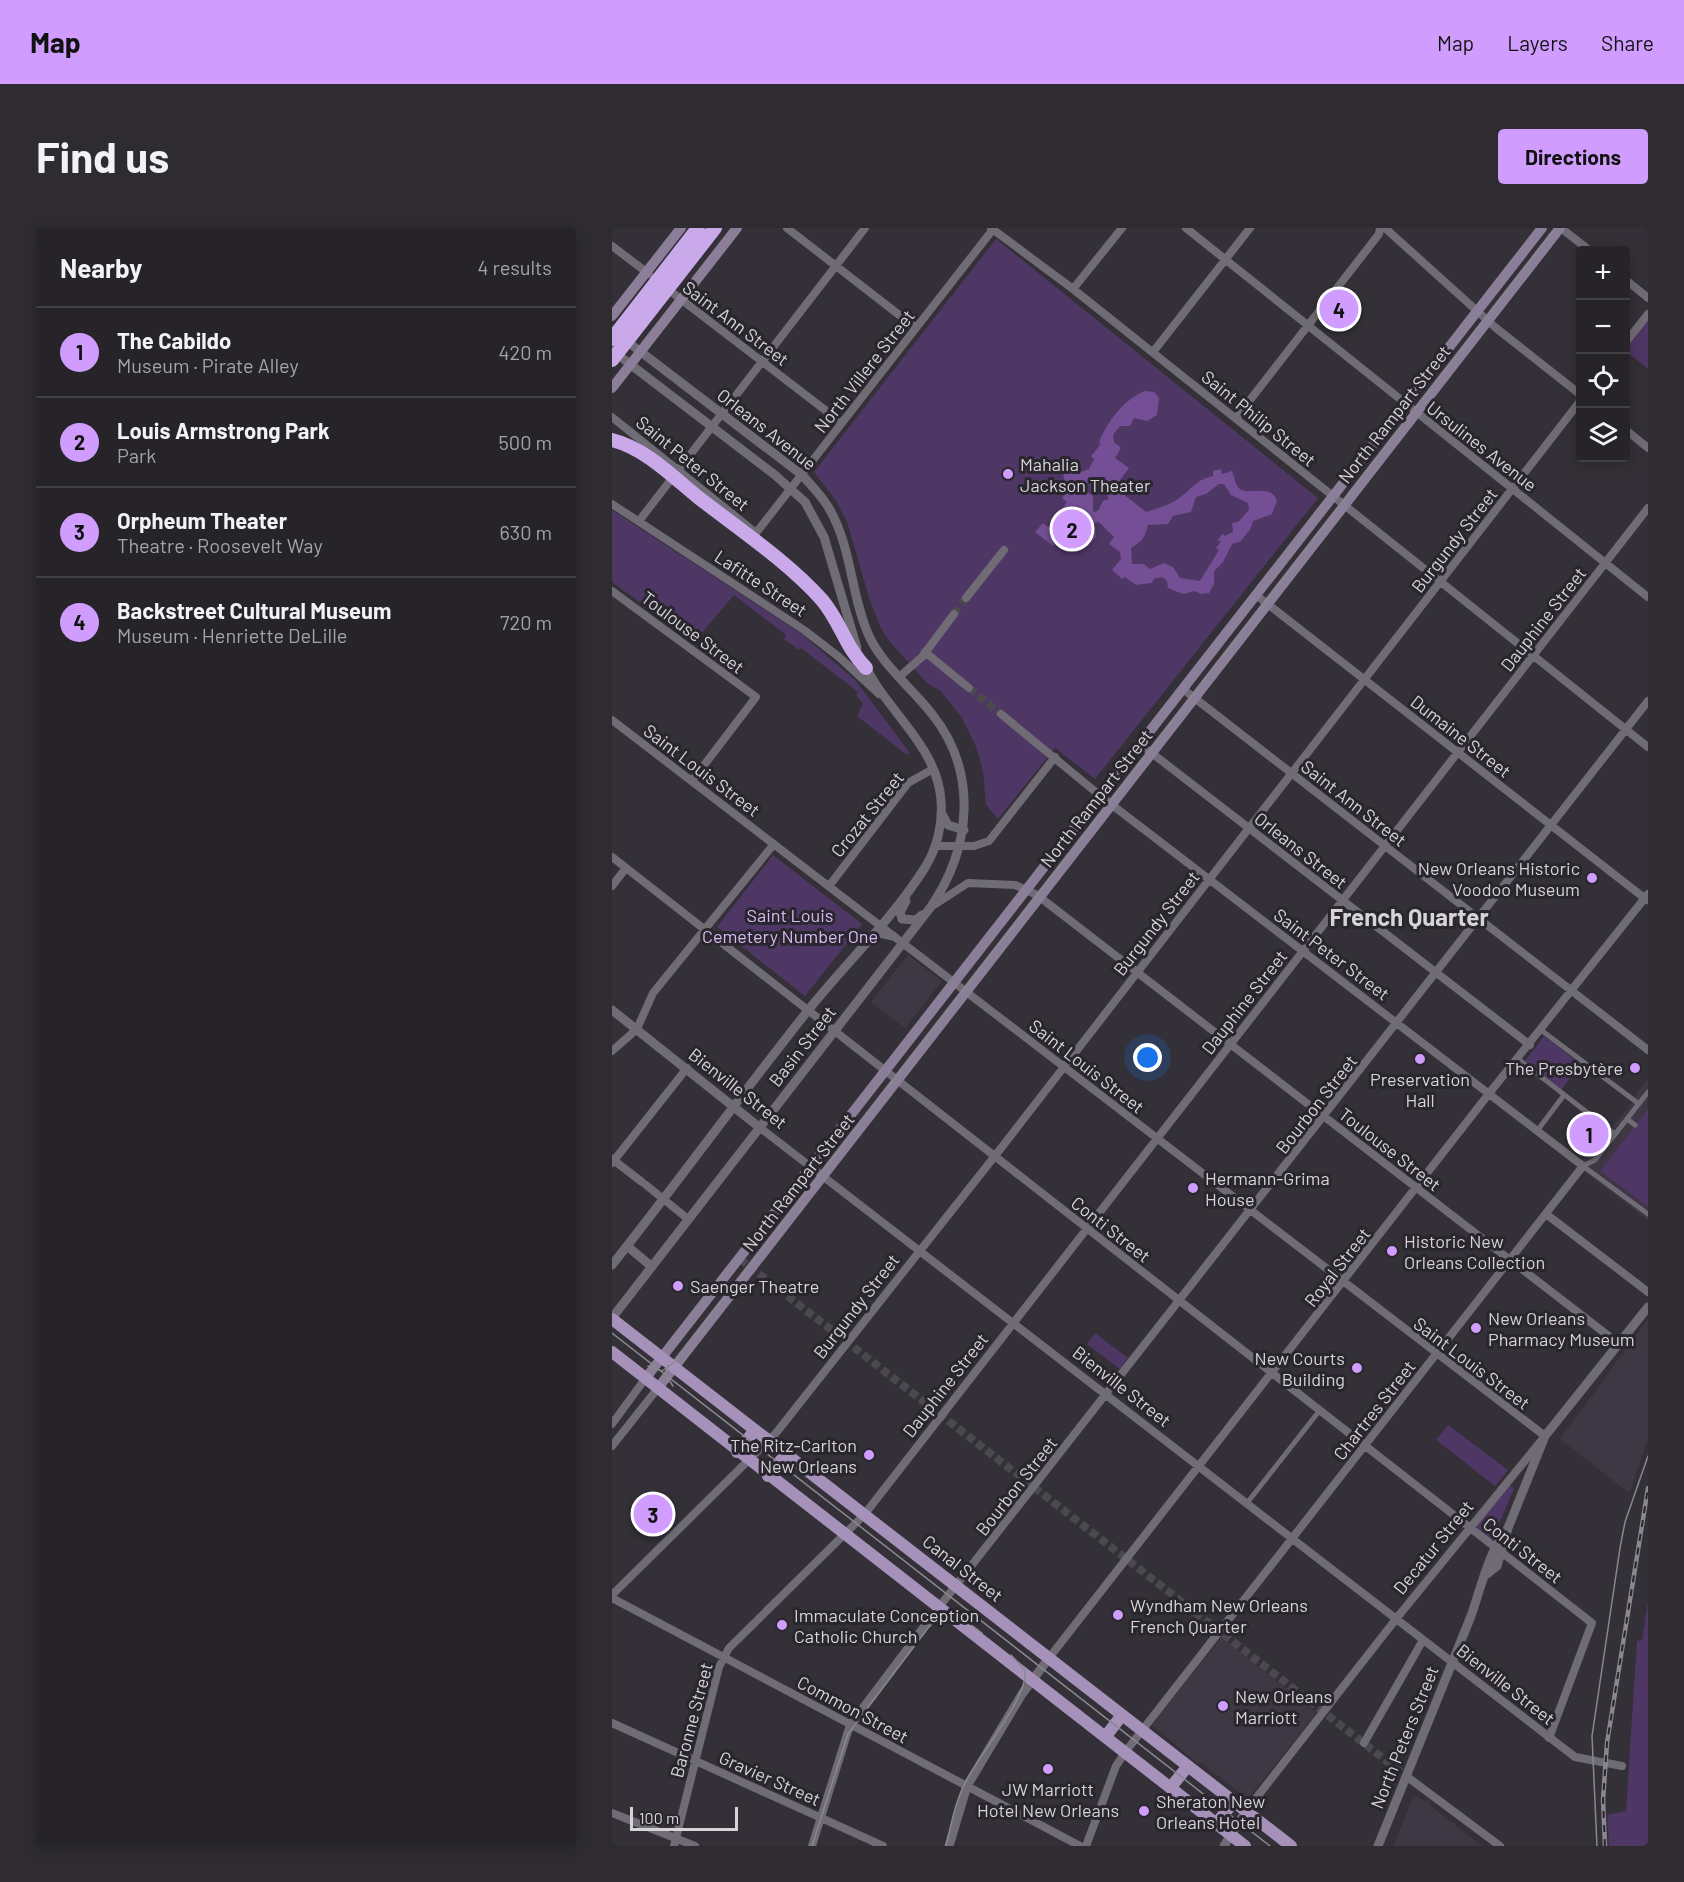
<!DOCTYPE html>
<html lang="en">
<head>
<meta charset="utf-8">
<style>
  body { margin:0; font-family:Barlow,sans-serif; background:#2e2c31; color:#f1f3f6 }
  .controls { position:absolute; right:18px; top:18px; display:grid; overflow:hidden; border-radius:6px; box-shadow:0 3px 15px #0003 }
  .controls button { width:54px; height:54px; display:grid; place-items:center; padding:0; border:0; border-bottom:2px solid #424146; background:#262429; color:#f1f3f6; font:30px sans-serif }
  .scale { position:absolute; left:18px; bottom:15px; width:108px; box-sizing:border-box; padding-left:6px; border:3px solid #d6d4d9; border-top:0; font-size:16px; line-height:21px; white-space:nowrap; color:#d6d4d9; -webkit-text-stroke:4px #29262d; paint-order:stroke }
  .you { position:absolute; left:536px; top:830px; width:21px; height:21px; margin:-15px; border:4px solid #fff; border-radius:50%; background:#1a73e8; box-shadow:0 0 0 9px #1a73e833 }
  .badge { display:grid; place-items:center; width:39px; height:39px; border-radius:50%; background:#d09dff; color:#111; font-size:20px; font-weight:700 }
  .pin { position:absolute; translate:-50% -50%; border:3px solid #fff; box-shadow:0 2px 6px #0006 }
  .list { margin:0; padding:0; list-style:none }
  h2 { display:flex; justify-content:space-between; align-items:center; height:78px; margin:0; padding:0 24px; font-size:26px }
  h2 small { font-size:20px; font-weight:400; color:#a4a4a8 }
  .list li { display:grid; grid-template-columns:39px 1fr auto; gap:18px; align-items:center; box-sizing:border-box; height:90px; padding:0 24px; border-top:2px solid #424146 }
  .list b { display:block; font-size:22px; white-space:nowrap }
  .list p { margin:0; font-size:20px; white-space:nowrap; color:#a4a4a8 }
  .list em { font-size:20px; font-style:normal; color:#a4a4a8 }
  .icon { flex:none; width:33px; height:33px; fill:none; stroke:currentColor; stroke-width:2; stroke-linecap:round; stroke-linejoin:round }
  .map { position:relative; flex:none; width:1036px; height:1618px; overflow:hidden; border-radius:6px }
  header { display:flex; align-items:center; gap:36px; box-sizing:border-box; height:84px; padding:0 30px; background:#d09dff; color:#111 }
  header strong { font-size:28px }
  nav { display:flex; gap:33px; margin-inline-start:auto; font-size:21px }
  .intro { display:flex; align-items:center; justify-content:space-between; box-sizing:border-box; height:144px; padding:0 36px }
  h1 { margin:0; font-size:42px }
  .button { padding:15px 27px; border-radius:6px; background:#d09dff; color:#111; font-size:21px; font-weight:700 }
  main { display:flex; gap:36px; padding:0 36px }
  aside { flex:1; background:#262429; border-radius:6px; box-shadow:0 3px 15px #0003 }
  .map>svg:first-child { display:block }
  .built { fill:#3e3744 }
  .green { fill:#4f3765 }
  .water { fill:#744f95; fill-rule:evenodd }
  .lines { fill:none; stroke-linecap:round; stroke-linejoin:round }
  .minor-tunnel { stroke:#4b494f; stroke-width:8; stroke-dasharray:8 4; stroke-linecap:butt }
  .pedestrian { stroke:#706c75; stroke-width:5 }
  .minor { stroke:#706c75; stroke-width:8 }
  .tertiary { stroke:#706c75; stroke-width:9 }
  .secondary { stroke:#8b7e98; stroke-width:10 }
  .primary { stroke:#a691bb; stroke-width:12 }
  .motorway { stroke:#caa9ea; stroke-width:14 }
  .tram { stroke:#8a888e; stroke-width:1.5 }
  .rail-casing { stroke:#8a888e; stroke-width:4.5 }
  .rail { stroke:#29262d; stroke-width:2; stroke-dasharray:7; stroke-linecap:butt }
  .poi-dot { fill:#d09dff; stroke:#29262d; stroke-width:2 }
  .labels { text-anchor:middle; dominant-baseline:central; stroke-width:6; stroke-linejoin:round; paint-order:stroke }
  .street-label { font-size:18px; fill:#d6d4d9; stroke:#29262d }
  .poi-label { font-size:18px; fill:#d6d4d9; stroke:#29262d; text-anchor:start }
  .park-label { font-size:18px; fill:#d8bbf6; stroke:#29262d }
  .district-label { font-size:24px; font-weight:bold; fill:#d6d4d9; stroke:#29262d }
</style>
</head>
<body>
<header>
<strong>Map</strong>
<nav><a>Map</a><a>Layers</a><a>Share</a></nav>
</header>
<div class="intro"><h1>Find us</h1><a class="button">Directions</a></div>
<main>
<aside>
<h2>Nearby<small>4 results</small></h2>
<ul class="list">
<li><span class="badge">1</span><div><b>The Cabildo</b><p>Museum · Pirate Alley</p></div><em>420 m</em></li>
<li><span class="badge">2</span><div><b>Louis Armstrong Park</b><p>Park</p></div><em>500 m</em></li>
<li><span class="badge">3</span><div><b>Orpheum Theater</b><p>Theatre · Roosevelt Way</p></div><em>630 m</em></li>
<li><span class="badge">4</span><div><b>Backstreet Cultural Museum</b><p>Museum · Henriette DeLille</p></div><em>720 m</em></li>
</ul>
</aside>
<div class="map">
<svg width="1036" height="1618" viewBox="0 0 1036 1618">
  <rect width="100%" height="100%" fill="#333037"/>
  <path class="built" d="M 296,727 L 330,753 L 293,800 L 259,774 Z
    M 1036,850 L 1036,881 L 988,943 L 1036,979 L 1036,992 L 968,941 L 968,936 L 1022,873 L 1022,868 Z
    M 1036,1091 L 1036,1212 L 1017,1265 L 948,1211 Z
    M 609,1409 L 705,1485 L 636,1571 L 588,1534 L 586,1536 L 540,1497 Z
    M 802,1567 L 812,1573 L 818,1572 L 819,1578 L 870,1618 L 781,1618 Z"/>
  <path class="green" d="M 384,11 L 706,270 L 483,551 L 443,520 L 386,591 L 374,577 L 371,544 L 365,521 L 350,490 L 329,463 L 316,456 L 277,413 L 269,400 L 258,373 L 235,294 L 225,274 L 202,244 Z
    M 1036,91 L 1036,141 L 1014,123 L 1014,119 Z
    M 0,282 L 190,406 L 244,453 L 298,525 L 295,527 L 245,488 L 251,475 L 244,467 L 246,464 L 189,420 L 187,422 L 172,411 L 174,407 L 122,367 L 82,414 L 0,354 Z
    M 161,627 L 250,696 L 193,768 L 105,699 Z
    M 932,808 L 969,836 L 949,862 L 913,833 Z
    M 1036,881 L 1036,979 L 988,943 Z
    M 483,1105 L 516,1130 L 508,1141 L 475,1116 Z
    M 836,1197 L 896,1242 L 883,1258 L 824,1212 Z
    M 898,1256 L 902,1261 L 880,1312 L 864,1300 L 864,1297 Z
    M 1036,1374 L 1036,1618 L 997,1618 L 995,1587 L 1014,1583 L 1025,1413 L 1030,1412 Z"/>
  <path class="water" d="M 533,163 L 542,164 L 547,170 L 545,187 L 535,193 L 522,190 L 518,198 L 508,198 L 501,207 L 502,214 L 509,220 L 503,230 L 517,240 L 508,252 L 510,265 L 534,284 C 545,280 556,278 566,271 C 582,260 581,253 601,248 L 601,243 L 609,241 L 610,246 L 620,243 C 622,248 623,253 624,256 C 631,273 657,252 665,273 L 660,286 L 641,293 L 639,300 L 629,313 L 620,316 L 611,334 L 602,343 L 602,356 L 597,365 L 589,366 L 583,363 L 571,366 L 556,360 L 555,353 L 550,349 L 543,350 L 539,355 L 524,357 L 513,349 L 510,351 L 500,342 L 509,331 L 508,324 L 497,316 L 502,309 L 487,294 L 482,295 L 484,309 L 476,318 L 465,320 L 449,308 L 441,318 L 423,304 L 431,295 L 436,299 C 443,291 449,283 455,274 L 450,270 L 457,262 L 471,261 L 481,268 L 481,284 L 486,283 L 491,273 L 497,271 L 491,260 L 487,262 L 476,255 L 459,258 L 453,253 L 451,247 L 463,239 L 469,244 L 477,241 L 482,231 L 479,228 L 489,216 L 487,214 C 496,193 511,172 533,163 ZM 607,256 L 612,256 L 619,267 L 636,275 L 637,282 L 626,294 L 620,295 L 621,304 L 613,308 L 610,306 L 606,312 L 609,314 L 604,320 L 607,322 L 588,353 L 568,350 L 561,339 L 552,335 L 538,341 L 532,336 L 520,336 L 519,320 C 529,314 533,310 536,297 L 556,296 L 561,288 L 579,284 L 584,269 L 594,266 Z"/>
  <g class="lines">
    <path class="minor-tunnel" d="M 342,386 L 354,370
      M 357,460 L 389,486
      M 128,1031 L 794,1548"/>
    <path class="pedestrian" d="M 929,802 L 1027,876
      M 906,831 L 1003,906
      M 1036,864 L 983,932 L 971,938 L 1036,986
      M 1015,891 L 1023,897
      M 925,903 L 952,867
      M 635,1275 L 708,1182"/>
    <path class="minor" d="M 175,0 L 304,100
      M 379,0 L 461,61 L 1036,519
      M 574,0 L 1036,369
      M 773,0 L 884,100 L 969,167
      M 949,0 L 977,22
      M 0,18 L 37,46
      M 1014,52 L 1036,70
      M 53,59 L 230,195
      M 461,61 L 510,0
      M 1014,114 L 1036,86
      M 541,124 L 638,0
      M 0,189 L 144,305 L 382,0
      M 624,190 L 767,6 L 768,0
      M 1014,202 L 1036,220
      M 0,276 L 192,402 L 227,429 L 267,466
      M 27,293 L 253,0
      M 0,363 L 144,469 L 80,553
      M 644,367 L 1035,672
      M 354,370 L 392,322
      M 313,424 L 357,460
      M 287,449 L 310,429 L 342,386
      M 571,461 L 1036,822
      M 389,486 L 491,570 L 971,938 L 514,1523 L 504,1538 L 474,1618
      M 0,492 L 933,1208 L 784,1391 L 634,1583
      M 528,516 L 918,817
      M 323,618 L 362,618 L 377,613 L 443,529
      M 0,629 L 980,1395 L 937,1510
      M 0,658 L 14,640
      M 217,658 L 296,555 L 321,541
      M 319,679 L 356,655 L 403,657 L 425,667 L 1007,1116
      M 0,823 L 25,801 L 41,765 L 162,616
      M 147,899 L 963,1529 L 1010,1538
      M 0,931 L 30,954
      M 0,935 L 75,840
      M 34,957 L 76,991
      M 934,986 L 1036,1064
      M 0,1196 L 33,1151
      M 0,1218 L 46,1160
      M 0,1367 L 164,1205 L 386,924 L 969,172
      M 0,1370 L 468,1618
      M 437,1430 L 879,863 L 1036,666
      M 0,1495 L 271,1618
      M 752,1515 L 811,1412
      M 794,1548 L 888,1618
      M 0,1585 L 83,1618
      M 62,1618 L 107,1439 L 117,1420 L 252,1287 L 1036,280
      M 200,1618 L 238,1497 L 320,1388 L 1036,473"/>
    <path class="tertiary" d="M 1,123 L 163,247 L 193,274 L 212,309 L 245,420
      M 330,586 L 336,597 L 352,602
      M 294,673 L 288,684 L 290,691 L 304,692 L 310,687
      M 260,708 L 267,705 L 281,708
      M 0,782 L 147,899
      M 15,1018 L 39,1038
      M 0,1037 C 66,954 128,868 194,785 C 232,737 279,693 312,641 C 325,621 331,596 329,572 C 325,517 273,482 252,435
      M 0,1090 L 318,680 C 359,621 367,545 320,486 C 300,460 271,438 257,408 C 239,368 240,321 218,282 C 211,269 200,258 190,247 L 12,111
      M 875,1346 L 885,1338 L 896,1300 L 933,1208 L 1036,1079
      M 337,1618 L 355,1558 L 410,1466 L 437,1430
      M 612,1618 L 634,1583
      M 766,1618 C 797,1541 828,1465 859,1388 C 868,1363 878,1319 896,1300"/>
    <path class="secondary" d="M 0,88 L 69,0
      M 0,160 L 125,0
      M 33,1151 L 930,0
      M 46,1160 L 948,0"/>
    <path class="primary" d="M 0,1091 L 679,1618
      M 0,1124 L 633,1618
      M 125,1224 L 143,1202
      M 156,1248 L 174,1226
      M 494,1508 L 510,1487
      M 559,1559 L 576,1538
      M 605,1595 L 622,1573"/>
    <path class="motorway" d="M 0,111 L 86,0
      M 0,132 L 103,0
      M 0,212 C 33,220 61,249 87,270 C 127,301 176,334 210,372 C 228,393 234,420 254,440"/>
    <path class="tram" d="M 0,1105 L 658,1618
      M 56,1137 L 53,1146 L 61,1158
      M 36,1138 L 50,1143 L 63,1134 L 944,0
      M 200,1618 L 236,1506 L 316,1400 C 335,1378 351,1390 370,1405
      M 334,1618 C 339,1597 343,1575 353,1555 C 366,1528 418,1467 413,1442 L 399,1427
      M 985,1618 L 980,1508 L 1008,1320 L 1013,1294 L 1036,1228"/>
    <g class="rail-casing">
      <path id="rail" d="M 993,1618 L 991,1572 L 995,1515 L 1036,1260"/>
    </g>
    <use href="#rail" class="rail"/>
  </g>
  <g class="poi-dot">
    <circle cx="396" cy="246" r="6"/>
    <circle cx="980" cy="650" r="6"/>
    <circle cx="808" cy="831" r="6"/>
    <circle cx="1023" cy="840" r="6"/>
    <circle cx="581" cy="960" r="6"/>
    <circle cx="780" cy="1023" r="6"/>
    <circle cx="66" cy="1058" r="6"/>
    <circle cx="864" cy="1100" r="6"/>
    <circle cx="745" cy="1140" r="6"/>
    <circle cx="257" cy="1227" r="6"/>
    <circle cx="506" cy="1387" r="6"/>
    <circle cx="170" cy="1397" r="6"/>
    <circle cx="611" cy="1478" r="6"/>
    <circle cx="436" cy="1541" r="6"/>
    <circle cx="532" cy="1583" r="6"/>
  </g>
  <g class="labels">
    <g class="street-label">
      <text transform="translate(124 95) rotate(37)">Saint Ann Street</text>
      <text transform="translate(252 143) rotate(-52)">North Villere Street</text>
      <text transform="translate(782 186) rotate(-52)">North Rampart Street</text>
      <text transform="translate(647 190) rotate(39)">Saint Philip Street</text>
      <text transform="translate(155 201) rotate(38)">Orleans Avenue</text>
      <text transform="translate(870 218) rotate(38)">Ursulines Avenue</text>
      <text transform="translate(81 235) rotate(39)">Saint Peter Street</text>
      <text transform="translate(842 312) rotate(-52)">Burgundy Street</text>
      <text transform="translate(149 355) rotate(33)">Lafitte Street</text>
      <text transform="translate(931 391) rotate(-52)">Dauphine Street</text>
      <text transform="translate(81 404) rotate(37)">Toulouse Street</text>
      <text transform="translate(849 508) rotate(38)">Dumaine Street</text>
      <text transform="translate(90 542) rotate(37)">Saint Louis Street</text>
      <text transform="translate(484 570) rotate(-52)">North Rampart Street</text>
      <text transform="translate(742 575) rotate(38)">Saint Ann Street</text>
      <text transform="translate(255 586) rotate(-51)">Crozat Street</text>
      <text transform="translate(689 622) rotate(38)">Orleans Street</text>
      <text transform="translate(544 695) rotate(-52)">Burgundy Street</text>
      <text transform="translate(720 726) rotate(37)">Saint Peter Street</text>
      <text transform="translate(632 774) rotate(-52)">Dauphine Street</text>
      <text transform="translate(190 818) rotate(-52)">Basin Street</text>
      <text transform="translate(475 838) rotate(38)">Saint Louis Street</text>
      <text transform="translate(126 860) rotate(38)">Bienville Street</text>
      <text transform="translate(704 876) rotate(-52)">Bourbon Street</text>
      <text transform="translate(778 921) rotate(38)">Toulouse Street</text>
      <text transform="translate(186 954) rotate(-52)">North Rampart Street</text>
      <text transform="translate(499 1001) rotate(38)">Conti Street</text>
      <text transform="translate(725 1039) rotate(-52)">Royal Street</text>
      <text transform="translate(244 1078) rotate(-52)">Burgundy Street</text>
      <text transform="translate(860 1135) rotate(37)">Saint Louis Street</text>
      <text transform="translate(333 1157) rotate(-52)">Dauphine Street</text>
      <text transform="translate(510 1158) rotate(38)">Bienville Street</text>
      <text transform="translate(762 1182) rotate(-52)">Chartres Street</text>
      <text transform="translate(404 1258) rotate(-52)">Bourbon Street</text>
      <text transform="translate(821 1319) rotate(-51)">Decatur Street</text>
      <text transform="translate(911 1322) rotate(38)">Conti Street</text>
      <text transform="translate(351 1340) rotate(38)">Canal Street</text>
      <text transform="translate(894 1456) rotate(38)">Bienville Street</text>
      <text transform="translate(241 1481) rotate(28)">Common Street</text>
      <text transform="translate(79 1492) rotate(-75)">Baronne Street</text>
      <text transform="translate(792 1509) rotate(-68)">North Peters Street</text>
      <text transform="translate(158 1550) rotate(24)">Gravier Street</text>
    </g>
    <g class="poi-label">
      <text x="408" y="236">Mahalia<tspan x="408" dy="21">Jackson Theater</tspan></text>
      <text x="968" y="640" text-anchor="end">New Orleans Historic<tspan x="968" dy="21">Voodoo Museum</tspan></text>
      <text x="1011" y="840" text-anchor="end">The Presbytère</text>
      <text x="808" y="851" text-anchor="middle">Preservation<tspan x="808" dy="21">Hall</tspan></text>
      <text x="593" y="950">Hermann-Grima<tspan x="593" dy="21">House</tspan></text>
      <text x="792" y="1013">Historic New<tspan x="792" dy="21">Orleans Collection</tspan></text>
      <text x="78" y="1058">Saenger Theatre</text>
      <text x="876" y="1090">New Orleans<tspan x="876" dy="21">Pharmacy Museum</tspan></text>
      <text x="733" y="1130" text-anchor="end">New Courts<tspan x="733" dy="21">Building</tspan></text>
      <text x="245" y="1217" text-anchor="end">The Ritz-Carlton<tspan x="245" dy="21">New Orleans</tspan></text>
      <text x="518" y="1377">Wyndham New Orleans<tspan x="518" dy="21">French Quarter</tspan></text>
      <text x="182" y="1387">Immaculate Conception<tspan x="182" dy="21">Catholic Church</tspan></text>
      <text x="623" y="1468">New Orleans<tspan x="623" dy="21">Marriott</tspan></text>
      <text x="436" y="1561" text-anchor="middle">JW Marriott<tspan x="436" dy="21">Hotel New Orleans</tspan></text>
      <text x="544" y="1573">Sheraton New<tspan x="544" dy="21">Orleans Hotel</tspan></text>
    </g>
    <g class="park-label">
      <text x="178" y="687">Saint Louis<tspan x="178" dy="21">Cemetery Number One</tspan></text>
    </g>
    <g class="district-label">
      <text x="797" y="688">French Quarter</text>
    </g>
  </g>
</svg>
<div class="controls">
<button>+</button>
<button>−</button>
<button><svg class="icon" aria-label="locate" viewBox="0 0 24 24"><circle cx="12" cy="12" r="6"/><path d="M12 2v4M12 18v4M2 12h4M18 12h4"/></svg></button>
<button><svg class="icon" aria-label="layers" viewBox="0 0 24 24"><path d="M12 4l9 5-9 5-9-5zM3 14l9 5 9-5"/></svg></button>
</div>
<div class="scale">100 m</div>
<div class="you"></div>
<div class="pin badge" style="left:977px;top:906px">1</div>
<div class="pin badge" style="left:460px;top:301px">2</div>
<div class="pin badge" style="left:41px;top:1286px">3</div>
<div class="pin badge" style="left:727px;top:81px">4</div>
</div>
</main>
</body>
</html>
